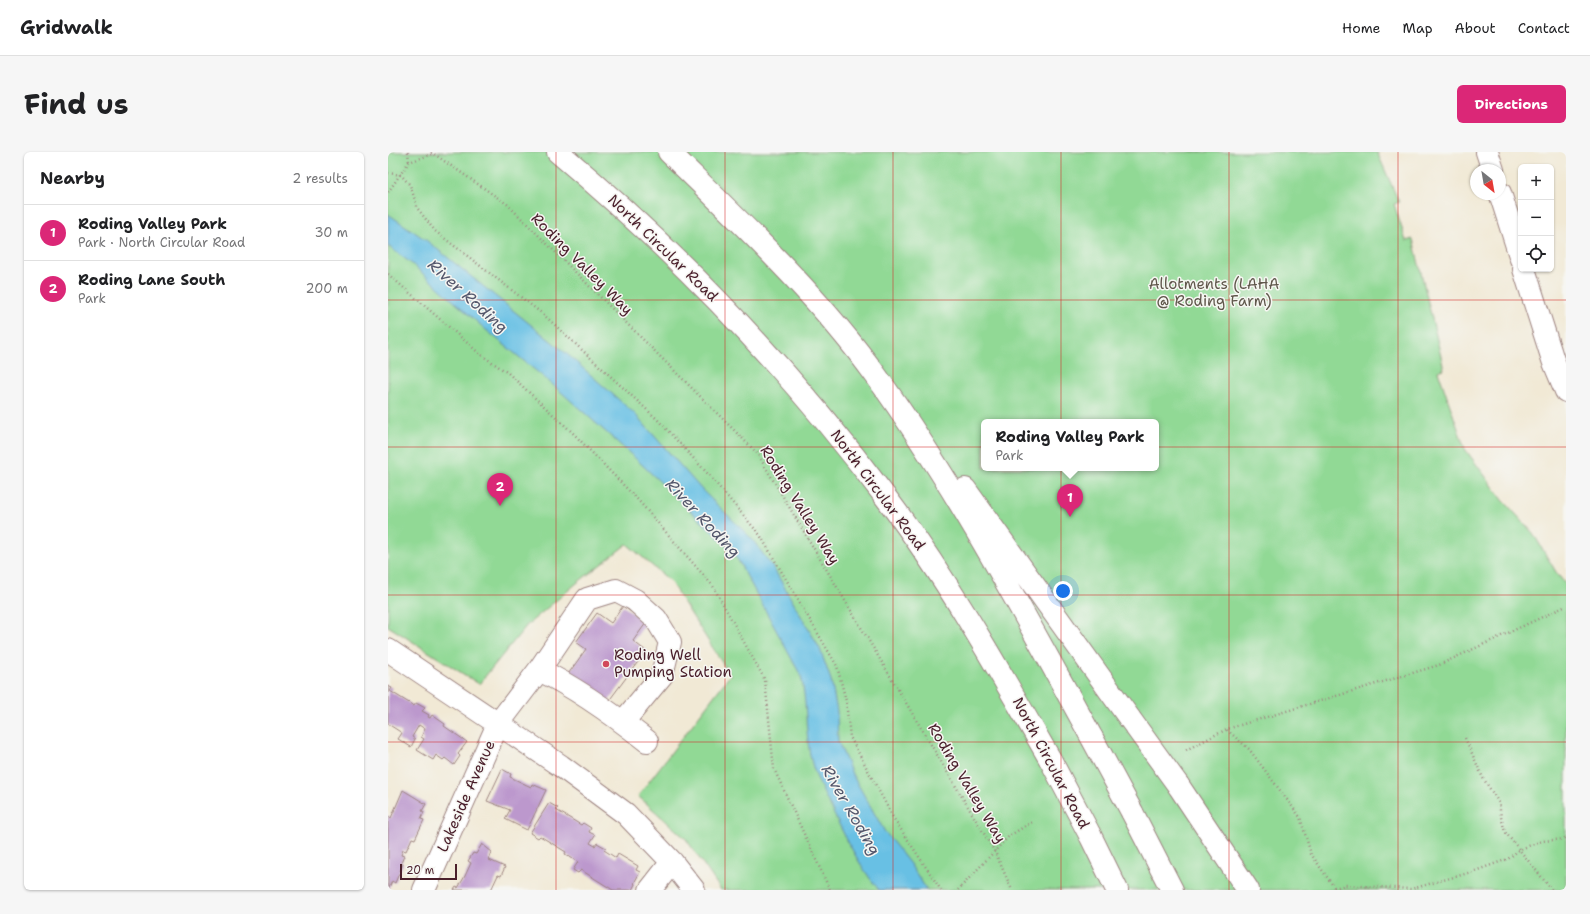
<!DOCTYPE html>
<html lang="en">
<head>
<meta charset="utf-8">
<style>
  body { margin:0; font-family:"Shantell Sans",sans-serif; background:#f6f6f6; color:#202124 }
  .controls { position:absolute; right:12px; top:12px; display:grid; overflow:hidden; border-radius:6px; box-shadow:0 1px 3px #0004 }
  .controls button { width:36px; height:36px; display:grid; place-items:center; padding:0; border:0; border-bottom:1px solid #e0e0e0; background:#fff; color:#202124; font:20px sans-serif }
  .compass { position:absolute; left:1082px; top:12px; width:36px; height:36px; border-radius:50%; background:#fff; box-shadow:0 1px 3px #0004; rotate:149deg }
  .scale { position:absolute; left:12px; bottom:10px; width:57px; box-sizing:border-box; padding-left:4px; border:2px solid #4a1f2b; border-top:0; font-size:11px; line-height:14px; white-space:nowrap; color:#4a1f2b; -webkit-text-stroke:3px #f6f6f2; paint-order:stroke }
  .you { position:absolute; left:675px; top:439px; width:14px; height:14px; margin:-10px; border:3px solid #fff; border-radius:50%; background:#1a73e8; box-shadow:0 0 0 6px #1a73e833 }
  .badge { display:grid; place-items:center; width:26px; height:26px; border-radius:50%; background:#db2777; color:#fff; font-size:13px; font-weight:700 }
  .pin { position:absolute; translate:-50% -33px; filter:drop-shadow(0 1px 2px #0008) }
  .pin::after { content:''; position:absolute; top:21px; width:14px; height:12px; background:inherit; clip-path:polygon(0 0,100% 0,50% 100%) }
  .popup { position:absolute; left:593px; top:267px; width:178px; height:52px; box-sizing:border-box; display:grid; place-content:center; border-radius:6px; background:#fff; filter:drop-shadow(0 1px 3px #0005); font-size:13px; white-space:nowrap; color:#757577 }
  .popup b { font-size:15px; color:#202124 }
  .popup::after { content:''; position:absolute; left:50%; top:100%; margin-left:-8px; border:8px solid transparent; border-top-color:#fff }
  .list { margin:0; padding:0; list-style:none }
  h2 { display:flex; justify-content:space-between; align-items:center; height:52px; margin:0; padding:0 16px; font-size:17px }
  h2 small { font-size:13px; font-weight:400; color:#757577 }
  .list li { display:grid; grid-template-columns:26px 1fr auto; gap:12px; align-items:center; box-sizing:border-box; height:56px; padding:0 16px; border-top:1px solid #e0e0e0 }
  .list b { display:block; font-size:15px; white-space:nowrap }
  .list p { margin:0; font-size:13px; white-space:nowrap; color:#757577 }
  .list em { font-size:13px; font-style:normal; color:#757577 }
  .icon { flex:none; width:22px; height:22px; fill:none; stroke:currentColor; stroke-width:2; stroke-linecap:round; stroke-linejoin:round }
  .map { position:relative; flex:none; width:1178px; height:738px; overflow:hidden; border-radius:6px }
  header { display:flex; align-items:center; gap:24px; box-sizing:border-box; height:56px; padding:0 20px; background:#fff; border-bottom:1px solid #e0e0e0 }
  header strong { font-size:19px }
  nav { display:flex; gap:22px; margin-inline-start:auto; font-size:14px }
  .intro { display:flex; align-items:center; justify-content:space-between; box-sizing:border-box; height:96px; padding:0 24px }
  h1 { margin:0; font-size:28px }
  .button { padding:10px 18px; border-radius:6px; background:#db2777; color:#fff; font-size:14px; font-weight:700 }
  main { display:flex; gap:24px; padding:0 24px }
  aside { flex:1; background:#fff; border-radius:6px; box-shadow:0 1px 3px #0004 }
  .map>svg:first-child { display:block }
  .green { fill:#91d995; stroke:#6e7c60; fill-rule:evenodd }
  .water { fill:#67c0e4; stroke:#587088 }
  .building { fill:#bc98cd }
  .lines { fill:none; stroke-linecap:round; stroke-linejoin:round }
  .minor-casing { stroke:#9e8480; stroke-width:24 }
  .highway-casing { stroke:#9e8480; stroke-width:24 }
  .path { stroke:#9e8480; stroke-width:2.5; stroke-dasharray:1 3; stroke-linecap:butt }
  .minor { stroke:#fff; stroke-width:22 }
  .highway { stroke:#fff; stroke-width:22 }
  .highway-bridge-casing { stroke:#9e8480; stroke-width:24; stroke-linecap:butt }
  .highway-bridge { stroke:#fff; stroke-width:22 }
  .grid { fill:none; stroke:#d62828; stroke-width:1; stroke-opacity:0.55 }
  .poi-dot { fill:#d1495b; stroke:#f6f6f2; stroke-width:1.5 }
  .labels { text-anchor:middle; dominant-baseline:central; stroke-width:3; stroke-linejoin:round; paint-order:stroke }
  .street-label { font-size:15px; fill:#4a1f2b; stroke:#f6f6f2 }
  .park-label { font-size:15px; fill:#5f574b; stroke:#f6f6f2 }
  .poi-label { font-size:15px; fill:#4a1f2b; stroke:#f6f6f2; text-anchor:start }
  .water-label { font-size:16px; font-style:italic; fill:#54576c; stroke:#f6f6f2 }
</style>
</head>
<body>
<header>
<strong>Gridwalk</strong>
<nav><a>Home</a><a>Map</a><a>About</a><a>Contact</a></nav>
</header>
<div class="intro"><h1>Find us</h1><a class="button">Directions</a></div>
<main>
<aside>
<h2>Nearby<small>2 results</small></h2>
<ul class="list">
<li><span class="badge">1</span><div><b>Roding Valley Park</b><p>Park · North Circular Road</p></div><em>30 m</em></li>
<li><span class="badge">2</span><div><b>Roding Lane South</b><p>Park</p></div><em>200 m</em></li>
</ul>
</aside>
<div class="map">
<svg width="1178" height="738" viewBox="0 0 1178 738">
  <rect width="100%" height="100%" fill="#f6f6f2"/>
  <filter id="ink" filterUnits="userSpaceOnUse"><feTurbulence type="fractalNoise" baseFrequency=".025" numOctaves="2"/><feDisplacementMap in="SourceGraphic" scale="8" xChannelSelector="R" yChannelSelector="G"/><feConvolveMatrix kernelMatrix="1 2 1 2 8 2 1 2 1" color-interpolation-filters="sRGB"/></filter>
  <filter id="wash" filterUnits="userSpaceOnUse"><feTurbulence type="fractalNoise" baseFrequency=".012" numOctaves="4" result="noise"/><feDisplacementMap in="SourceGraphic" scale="16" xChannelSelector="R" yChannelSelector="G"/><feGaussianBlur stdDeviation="0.9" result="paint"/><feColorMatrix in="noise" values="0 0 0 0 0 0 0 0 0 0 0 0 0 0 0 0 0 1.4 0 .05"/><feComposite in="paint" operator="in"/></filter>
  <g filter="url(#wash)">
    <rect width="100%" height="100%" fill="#f1e9d5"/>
    <path class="green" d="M 0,0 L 989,0 L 1011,50 L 1006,52 L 1018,89 L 1025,87 L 1056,217 L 1050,219 L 1077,297 L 1115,348 L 1145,381 L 1168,420 L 1178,433 L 1178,738 L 333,738 L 298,687 L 250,644 L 342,523 L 282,429 L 239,392 L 189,431 L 139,473 L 91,532 L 0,474 ZM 596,270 L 768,270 L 768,316 L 596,316 Z"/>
    <path class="water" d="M 0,62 L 38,88 L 179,202 L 247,262 L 314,338 L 364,387 L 386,417 L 432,497 L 443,528 L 449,559 L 450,589 L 464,622 L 497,680 L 522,712 L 539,738 L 491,738 C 470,713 456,682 442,654 C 434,638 425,620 422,603 C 417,576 419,550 413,524 L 350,408 L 337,392 L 247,306 L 164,232 L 97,177 L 24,112 L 0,94 Z"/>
    <g id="blocks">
      <path class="building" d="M 235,454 L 258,471 L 245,489 L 258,499 L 217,554 L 178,525 L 198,497 L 188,490 L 209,461 L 223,471 Z
        M 0,534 L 4,536 L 2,539 L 26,554 L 28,551 L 37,556 L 34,559 L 41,563 L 40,565 L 42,566 L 44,563 L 57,572 L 56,574 L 79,590 L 70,602 L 72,604 L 66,613 L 57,606 L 55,608 L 48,603 L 45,608 L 29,598 L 36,587 L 33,585 L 37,577 L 31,573 L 24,585 L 27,587 L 23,595 L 10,587 L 14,581 L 0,572 Z
        M 114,617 L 123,622 L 122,625 L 143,635 L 144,632 L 158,638 L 139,678 L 117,667 L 122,658 L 99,649 Z
        M 15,638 L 38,652 L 34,659 L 36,660 L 33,667 L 36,668 L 27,687 L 24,686 L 18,699 L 15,698 L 13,703 L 16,704 L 13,711 L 15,712 L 7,731 L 4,729 L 0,738 L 0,664 L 3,666 Z
        M 161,651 L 170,656 L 168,658 L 193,673 L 195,671 L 203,676 L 201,680 L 207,683 L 202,691 L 207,694 L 209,691 L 218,696 L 216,698 L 228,706 L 230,702 L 250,714 L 248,718 L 252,720 L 246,731 L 247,732 L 244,738 L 225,738 L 193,718 L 190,721 L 185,718 L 190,710 L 177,702 L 178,700 L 152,684 L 150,686 L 142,681 Z
        M 94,692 L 104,700 L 101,708 L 117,715 L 113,724 L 110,723 L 103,738 L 66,738 L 68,735 L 70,736 L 77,724 L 83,711 L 80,709 L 85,701 L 88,702 Z"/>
    </g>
  </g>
  <g filter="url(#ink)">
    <use href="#blocks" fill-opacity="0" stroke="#9e8480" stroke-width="1"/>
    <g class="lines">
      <g class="minor-casing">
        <path id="minor" d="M 1099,0 L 1105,18
          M 1112,41 L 1133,107
          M 1136,117 L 1165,208 L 1178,239
          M 0,498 L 173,614 L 238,662 L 284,710 L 306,738
          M 151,518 C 189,536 226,563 259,589
          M 36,738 L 110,572 L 151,518 L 199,447 L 228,438 L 247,448 L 268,467 L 282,490 L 274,523 L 235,570
          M 262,738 L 284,710"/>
      </g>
      <g class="highway-casing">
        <path id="highway" d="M 170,0 C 292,103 403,219 499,347 C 561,429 612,520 663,609
          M 281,0 C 354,72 429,142 489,225 C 571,339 637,464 704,586
          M 577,337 L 742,567
          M 790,633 L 860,738
          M 744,660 L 784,738
          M 702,683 L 729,738"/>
      </g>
      <path class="path" d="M 20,0 L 21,10
        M 43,0 L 119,52 L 369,301 L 607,700 L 624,738
        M 0,21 L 13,23 L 22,33 L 30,57 L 47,79 L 156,163 L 269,267 L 320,322 L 372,383 L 449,514 L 458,549 L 462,585 L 506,667 L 553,738
        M 0,40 L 21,10 L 45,2
        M 0,122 L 92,202 L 120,221 L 183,279 L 249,347 L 325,434 L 377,528 L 386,617 L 442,738
        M 839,578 L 861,597 L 912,665 L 923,702 L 948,738
        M 1077,586 L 1095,626 L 1111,651 L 1113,665 L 1117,680 L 1164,738
        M 798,598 L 839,577 L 1051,513 L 1178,454
        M 946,736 L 957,733 L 1023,737 L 1084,720 L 1120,707 L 1132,697 L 1154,689 L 1178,687
        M 570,738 L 621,684 L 644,670"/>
      <use href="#minor" class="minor"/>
      <use href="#highway" class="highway"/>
      <g class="highway-bridge-casing">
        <path id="highway-bridge" d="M 742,567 L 790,633
          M 704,586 L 744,660
          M 663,609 L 702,683"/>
      </g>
      <use href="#highway-bridge" class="highway-bridge"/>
    </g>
  </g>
  <path class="grid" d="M 168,0 L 168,738M 337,0 L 337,738M 505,0 L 505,738M 673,0 L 673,738M 841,0 L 841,738M 1010,0 L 1010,738M 0,148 L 1178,148M 0,295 L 1178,295M 0,443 L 1178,443M 0,590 L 1178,590"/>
  <circle class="poi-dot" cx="218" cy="512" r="4"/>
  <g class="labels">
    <g class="street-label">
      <text transform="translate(275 96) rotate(44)">North Circular Road</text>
      <text transform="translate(194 112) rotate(45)">Roding Valley Way</text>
      <text transform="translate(490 338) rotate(53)">North Circular Road</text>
      <text transform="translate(412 353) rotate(58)">Roding Valley Way</text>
      <text transform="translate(663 611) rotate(62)">North Circular Road</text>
      <text transform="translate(579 631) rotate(59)">Roding Valley Way</text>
      <text transform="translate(78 644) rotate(-66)">Lakeside Avenue</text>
    </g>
    <g class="park-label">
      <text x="826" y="132">Allotments (LAHA<tspan x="826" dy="17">@ Roding Farm)</tspan></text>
    </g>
    <g class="poi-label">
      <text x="226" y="503">Roding Well<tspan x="226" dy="17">Pumping Station</tspan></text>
    </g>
    <g class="water-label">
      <text transform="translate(80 144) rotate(42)">River Roding</text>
      <text transform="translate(315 366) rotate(47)">River Roding</text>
      <text transform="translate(463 658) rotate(60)">River Roding</text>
    </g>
  </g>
</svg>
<div class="controls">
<button>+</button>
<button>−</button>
<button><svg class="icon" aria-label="locate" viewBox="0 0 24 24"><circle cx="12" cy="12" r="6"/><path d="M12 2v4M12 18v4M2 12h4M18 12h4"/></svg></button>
</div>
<svg class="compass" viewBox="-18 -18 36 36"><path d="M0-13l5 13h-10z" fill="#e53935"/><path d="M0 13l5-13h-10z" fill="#757577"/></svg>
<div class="scale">20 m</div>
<div class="you"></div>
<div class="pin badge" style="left:682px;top:365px">1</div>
<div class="popup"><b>Roding Valley Park</b>Park</div>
<div class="pin badge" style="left:112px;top:354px">2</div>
</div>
</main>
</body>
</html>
